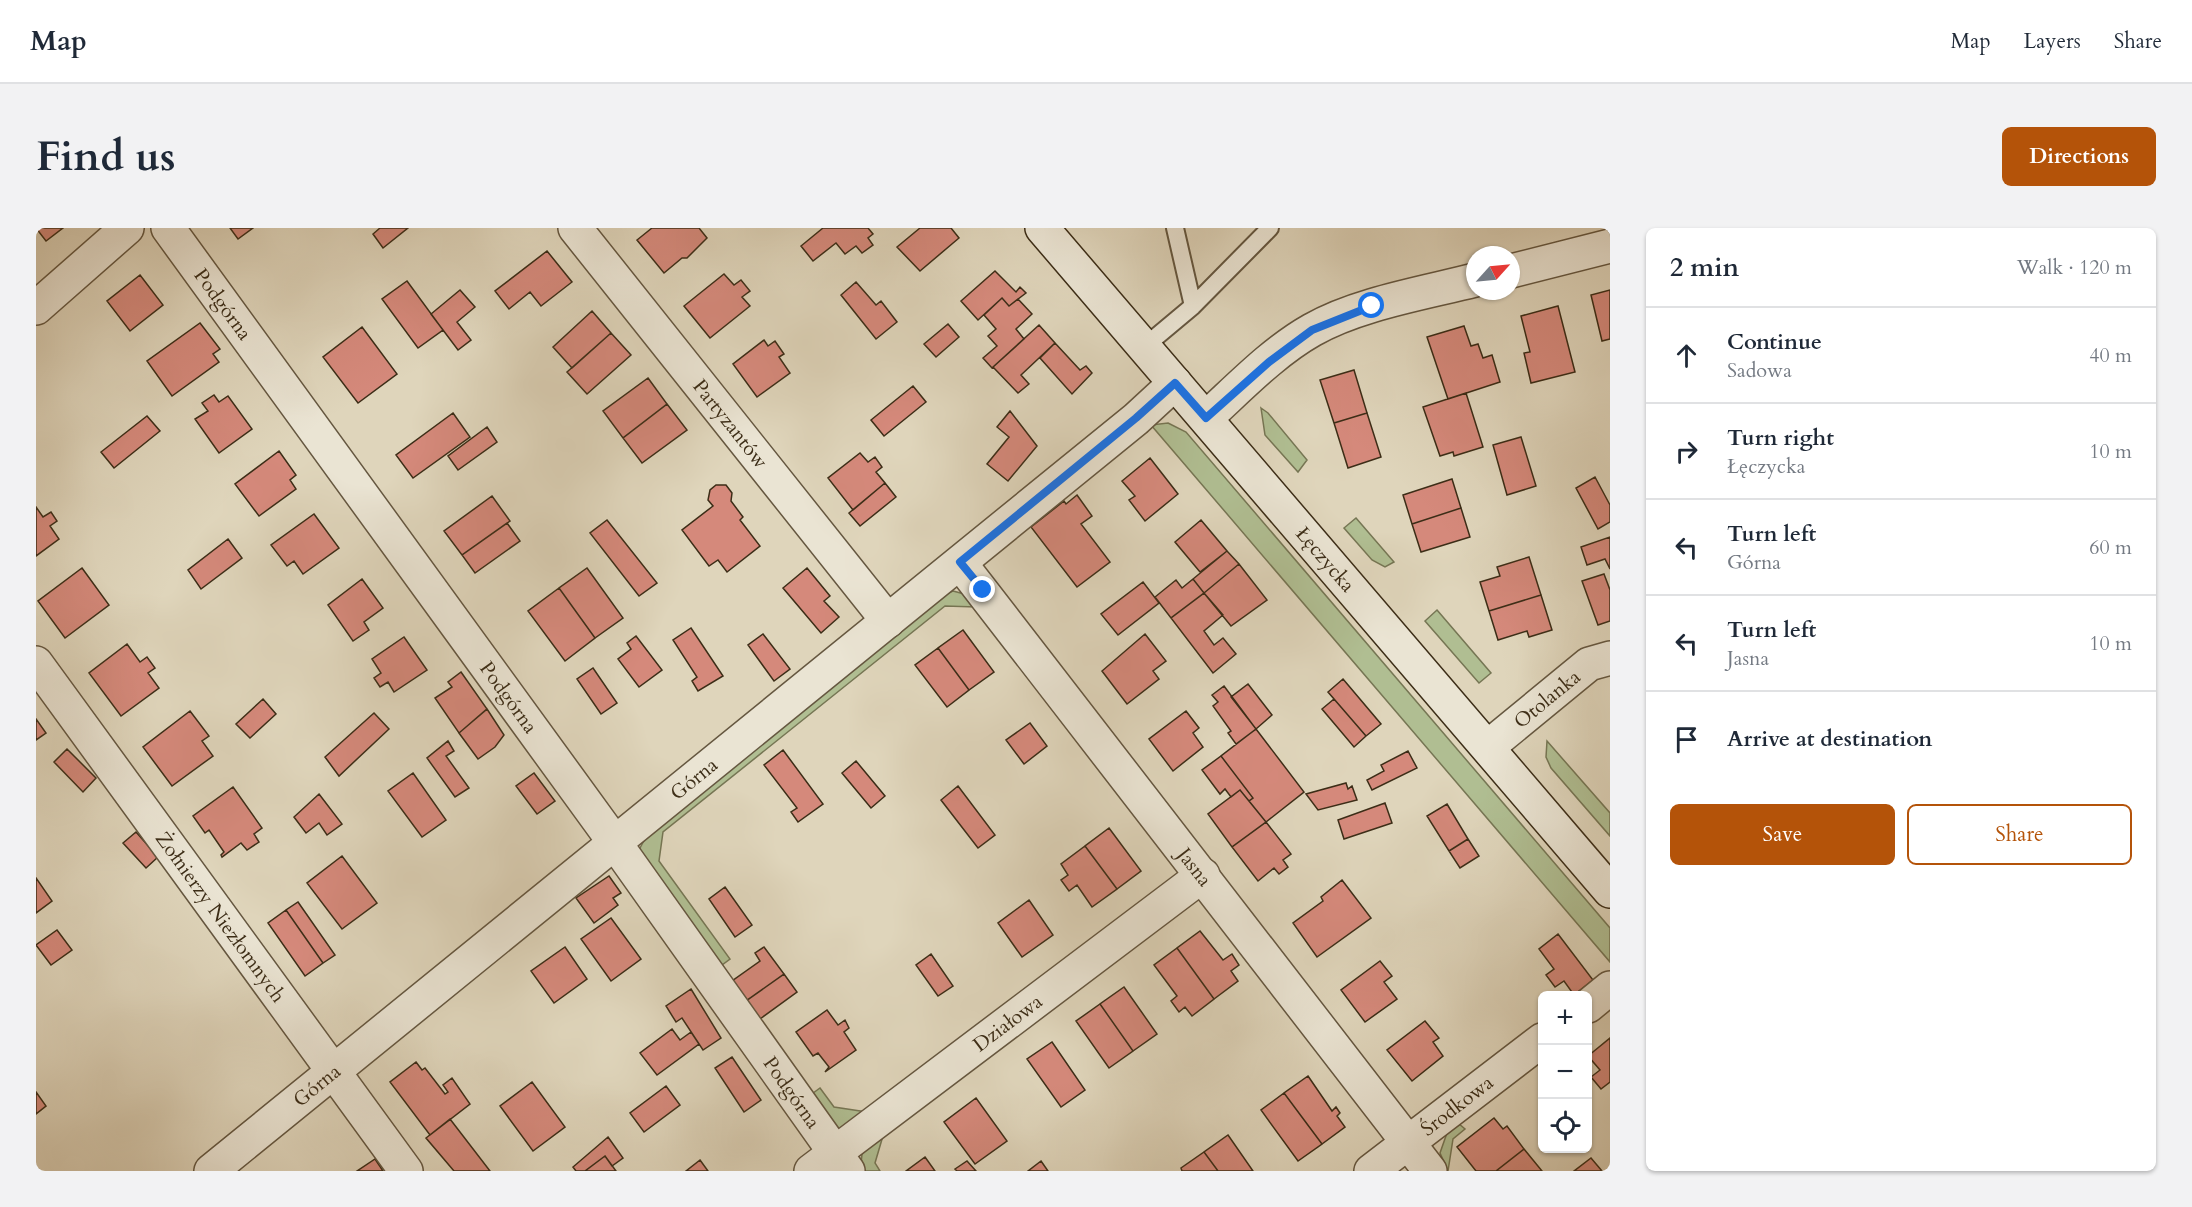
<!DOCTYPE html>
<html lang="en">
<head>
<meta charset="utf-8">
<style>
  body { margin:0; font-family:Cardo,serif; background:#f2f2f3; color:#1f2937 }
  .controls { position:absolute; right:18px; bottom:18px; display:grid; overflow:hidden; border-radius:9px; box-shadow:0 2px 4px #0004 }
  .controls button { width:54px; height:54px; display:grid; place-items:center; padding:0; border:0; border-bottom:2px solid #e0e1e3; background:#fff; color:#1f2937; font:30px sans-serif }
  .compass { position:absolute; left:1430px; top:18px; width:54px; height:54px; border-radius:50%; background:#fff; box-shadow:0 2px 4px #0004; rotate:63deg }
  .stop { position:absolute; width:18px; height:18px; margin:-14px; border:4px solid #1a73e8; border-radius:50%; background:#fff }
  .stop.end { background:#1a73e8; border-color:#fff; box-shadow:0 2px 6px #0008 }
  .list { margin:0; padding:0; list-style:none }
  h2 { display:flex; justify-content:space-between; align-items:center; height:78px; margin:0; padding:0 24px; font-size:26px }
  h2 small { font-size:20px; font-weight:400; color:#747a83 }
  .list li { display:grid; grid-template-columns:39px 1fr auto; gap:18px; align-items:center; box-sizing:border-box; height:96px; padding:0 24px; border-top:2px solid #e0e1e3 }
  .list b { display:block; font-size:22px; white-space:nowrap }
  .list p { margin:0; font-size:20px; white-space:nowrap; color:#747a83 }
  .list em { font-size:20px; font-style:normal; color:#747a83 }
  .actions { display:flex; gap:12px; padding:18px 24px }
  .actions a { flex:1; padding:14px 0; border:2px solid #b45309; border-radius:9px; text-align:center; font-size:21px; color:#b45309 }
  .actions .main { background:#b45309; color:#fff }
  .icon { flex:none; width:33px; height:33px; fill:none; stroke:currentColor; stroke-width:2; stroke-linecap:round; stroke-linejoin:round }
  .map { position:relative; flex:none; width:1574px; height:943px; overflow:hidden; border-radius:9px }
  header { display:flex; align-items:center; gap:36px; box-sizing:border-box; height:84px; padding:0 30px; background:#fff; border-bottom:2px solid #e0e1e3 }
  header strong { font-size:28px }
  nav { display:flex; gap:33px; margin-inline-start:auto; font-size:21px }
  .intro { display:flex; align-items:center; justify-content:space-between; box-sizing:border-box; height:144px; padding:0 36px }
  h1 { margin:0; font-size:42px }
  .button { padding:15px 27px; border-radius:9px; background:#b45309; color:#fff; font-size:21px; font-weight:700 }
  main { display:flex; gap:36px; padding:0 36px }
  aside { flex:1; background:#fff; border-radius:9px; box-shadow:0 2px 4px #0004 }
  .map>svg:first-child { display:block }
  .green { fill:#b0be92; stroke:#767654; stroke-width:1.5 }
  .building { fill:#d5897b; stroke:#3c2d17; stroke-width:1.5 }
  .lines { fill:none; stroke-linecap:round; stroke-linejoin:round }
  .lane-casing { stroke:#655740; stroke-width:20 }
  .street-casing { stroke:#655740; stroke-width:36 }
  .secondary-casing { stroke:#3c2d17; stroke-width:36 }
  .lane { stroke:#eae4d3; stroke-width:16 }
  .street { stroke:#eae4d3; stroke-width:33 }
  .secondary { stroke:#eae4d3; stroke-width:33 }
  .route { stroke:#1a73e8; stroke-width:8 }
  .labels { text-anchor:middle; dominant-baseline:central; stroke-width:4.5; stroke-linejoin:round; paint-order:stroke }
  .street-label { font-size:20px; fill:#3c2d17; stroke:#eae4d3 }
</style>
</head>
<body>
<header>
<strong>Map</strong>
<nav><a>Map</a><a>Layers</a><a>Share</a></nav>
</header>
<div class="intro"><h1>Find us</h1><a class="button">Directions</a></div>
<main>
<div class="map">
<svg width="1574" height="943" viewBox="0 0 1574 943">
  <rect width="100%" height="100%" fill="#dfd5bb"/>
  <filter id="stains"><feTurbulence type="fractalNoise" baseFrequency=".00333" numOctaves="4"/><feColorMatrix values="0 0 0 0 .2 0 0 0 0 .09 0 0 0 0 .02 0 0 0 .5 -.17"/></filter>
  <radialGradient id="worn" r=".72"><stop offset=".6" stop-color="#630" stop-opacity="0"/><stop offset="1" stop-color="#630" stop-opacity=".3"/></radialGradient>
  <path class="green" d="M 1225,180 L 1232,185 L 1271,232 L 1262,244 L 1229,207 Z
    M 1132,195 L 1150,204 L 1574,700 L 1574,734 L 1115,197 Z
    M 1320,290 L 1358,334 L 1349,339 L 1336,332 L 1308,300 Z
    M 917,363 L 932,367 L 940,379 L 909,378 L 627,604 L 623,633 L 694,731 L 682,740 L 607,635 L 604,620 L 611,607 L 903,369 Z
    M 1401,382 L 1455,445 L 1443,455 L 1389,393 Z
    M 1511,513 L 1574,585 L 1574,608 L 1515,540 L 1510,529 Z
    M 784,860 L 798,879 L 831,884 L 812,899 L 802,901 L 773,868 Z
    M 1422,895 L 1429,901 L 1417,911 L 1412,943 L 1404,925 L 1411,905 Z
    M 849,901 L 839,935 L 844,943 L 827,943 C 821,919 832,916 849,901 Z"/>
  <path class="building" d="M 0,0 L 27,0 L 10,13 Z
    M 194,0 L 217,0 L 202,11 Z
    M 344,0 L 372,0 L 347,20 L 337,6 Z
    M 616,0 L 663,0 L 671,10 L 651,30 L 646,30 L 628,45 L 601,12 Z
    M 787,0 L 832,0 L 837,6 L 832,10 L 837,17 L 826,25 L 820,18 L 809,26 L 800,15 L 777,33 L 765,18 Z
    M 884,0 L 915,0 L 923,10 L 884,43 L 861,19 Z
    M 511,23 L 536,54 L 505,78 L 494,64 L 473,81 L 459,63 Z
    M 959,43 L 980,64 L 984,59 L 990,65 L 973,78 L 966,70 L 942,92 L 925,73 Z
    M 688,46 L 698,57 L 705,52 L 714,63 L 706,69 L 714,78 L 674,110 L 648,78 Z
    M 104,47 L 127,77 L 94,103 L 71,73 Z
    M 371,53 L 407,102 L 382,120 L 346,71 Z
    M 820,54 L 840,77 L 845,73 L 861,94 L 840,111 L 805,67 Z
    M 424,62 L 439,79 L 421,94 L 435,112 L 422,122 L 395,86 Z
    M 1574,62 L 1574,111 L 1566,113 L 1555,67 Z
    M 966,70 L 973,78 L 982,71 L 996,86 L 980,101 L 988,111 L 956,140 L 947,130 L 961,118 L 952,108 L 960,101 L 948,87 Z
    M 1522,78 L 1539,144 L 1495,155 L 1488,125 L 1494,124 L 1485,88 Z
    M 556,83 L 575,105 L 536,140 L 517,119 Z
    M 164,95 L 184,121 L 177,126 L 183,134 L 136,168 L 111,133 Z
    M 912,96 L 923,109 L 900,129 L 888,116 Z
    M 1003,97 L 1019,115 L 985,147 L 993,156 L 982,165 L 957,139 Z
    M 1428,98 L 1435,118 L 1442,116 L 1447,130 L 1456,127 L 1464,154 L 1412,171 L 1391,109 Z
    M 326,99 L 361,146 L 322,175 L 287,129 Z
    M 575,105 L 595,127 L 551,166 L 531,144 Z
    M 728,112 L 732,118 L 739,113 L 748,126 L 743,129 L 754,145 L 721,169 L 697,136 Z
    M 1019,115 L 1044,142 L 1050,138 L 1056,145 L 1036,166 L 1004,130 Z
    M 1318,142 L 1331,185 L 1298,195 L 1284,152 Z
    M 612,150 L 631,176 L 587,210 L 567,183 Z
    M 877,158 L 890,174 L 848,208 L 835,192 Z
    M 1430,165 L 1447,219 L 1418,228 L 1417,224 L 1404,228 L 1387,179 Z
    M 178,167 L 183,174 L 192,168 L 216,201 L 183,225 L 159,191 L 172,183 L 166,175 Z
    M 631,176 L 651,202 L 606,235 L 587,210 Z
    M 974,183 L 1001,218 L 972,253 L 951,236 L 973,209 L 961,199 Z
    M 417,185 L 434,209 L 377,250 L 360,227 Z
    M 1331,185 L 1345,229 L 1312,240 L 1298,195 Z
    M 111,188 L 124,203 L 78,240 L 65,224 Z
    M 451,199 L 461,214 L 422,242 L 412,228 Z
    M 1485,209 L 1500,258 L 1471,267 L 1457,217 Z
    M 243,223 L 260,247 L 254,252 L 260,261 L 223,288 L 199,256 Z
    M 824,225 L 832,234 L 839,229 L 846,239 L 840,244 L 849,255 L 817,282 L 792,250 Z
    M 1114,230 L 1142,266 L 1109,293 L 1093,272 L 1099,268 L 1086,253 Z
    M 1559,249 L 1574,277 L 1574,294 L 1562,301 L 1540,260 Z
    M 1416,251 L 1425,280 L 1376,296 L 1367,267 Z
    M 849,255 L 860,269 L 824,298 L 813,285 Z
    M 680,257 L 690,257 L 696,265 L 695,273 L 707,289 L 704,292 L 724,318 L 691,344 L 682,332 L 673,338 L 646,302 L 677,278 L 672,272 L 674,262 Z
    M 1041,267 L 1056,288 L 1045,296 L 1074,334 L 1041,359 L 995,299 L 1028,273 L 1030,276 Z
    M 456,268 L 474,293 L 426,327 L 408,303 Z
    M 0,279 L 7,289 L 15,284 L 21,293 L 14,298 L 23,311 L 0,328 Z
    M 1425,280 L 1434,309 L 1385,324 L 1376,296 Z
    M 278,286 L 303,320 L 267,346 L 258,333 L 251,338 L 235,317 Z
    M 571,292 L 621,355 L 603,368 L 554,305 Z
    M 1165,292 L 1191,323 L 1164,344 L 1139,314 Z
    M 471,295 L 484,313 L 439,345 L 426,327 Z
    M 1574,309 L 1574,341 L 1569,331 L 1551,337 L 1545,319 Z
    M 192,311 L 206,330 L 165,361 L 152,342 Z
    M 1191,323 L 1203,336 L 1168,365 L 1157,351 Z
    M 1493,329 L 1505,367 L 1453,383 L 1444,354 L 1464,348 L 1461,339 Z
    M 1203,336 L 1231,372 L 1195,398 L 1168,365 Z
    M 46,340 L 73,377 L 29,410 L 2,373 Z
    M 551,340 L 587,390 L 559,410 L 523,360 Z
    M 771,340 L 794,368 L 788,373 L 803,389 L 785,405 L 747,360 Z
    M 1568,346 L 1574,362 L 1574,393 L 1562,397 L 1546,353 Z
    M 326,351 L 347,380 L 328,394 L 333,402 L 317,413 L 292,377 Z
    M 1157,351 L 1168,365 L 1135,390 L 1119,369 L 1140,352 L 1146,360 Z
    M 1107,354 L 1123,375 L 1082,407 L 1065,386 Z
    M 523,360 L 559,410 L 529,433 L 492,383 Z
    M 1168,365 L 1187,387 L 1168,403 L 1178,417 L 1187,410 L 1200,426 L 1177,445 L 1135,390 Z
    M 1505,367 L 1516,402 L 1493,409 L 1491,403 L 1462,412 L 1453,383 Z
    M 655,400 L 687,448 L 662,463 L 656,453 L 661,449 L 637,412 Z
    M 927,402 L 958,444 L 933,462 L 902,420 Z
    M 727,406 L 754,441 L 738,453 L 712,417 Z
    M 1109,406 L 1130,433 L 1117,443 L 1123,451 L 1091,476 L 1066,443 Z
    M 600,408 L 626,442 L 603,459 L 582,431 L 595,421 L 591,415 Z
    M 368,409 L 391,442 L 358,464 L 352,454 L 344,459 L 338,450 L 345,445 L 336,431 Z
    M 91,416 L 104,434 L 111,429 L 119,440 L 112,445 L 123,460 L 85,488 L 53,445 Z
    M 902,420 L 933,462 L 911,479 L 879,437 Z
    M 557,440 L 581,475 L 565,486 L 541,451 Z
    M 425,444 L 451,481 L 423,505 L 399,470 L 416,459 L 412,454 Z
    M 1307,451 L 1345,496 L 1330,508 L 1292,464 Z
    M 1212,456 L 1236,487 L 1220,501 L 1195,469 Z
    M 1188,458 L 1220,501 L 1200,516 L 1192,505 L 1195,503 L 1177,478 L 1182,474 L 1176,467 Z
    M 227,471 L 240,486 L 214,510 L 200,496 Z
    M 1298,471 L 1330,508 L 1318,519 L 1286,481 Z
    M 451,481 L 468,507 L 459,519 L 442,531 L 423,505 Z
    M 154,483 L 173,508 L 166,513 L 177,528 L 136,558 L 107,519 Z
    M 1150,483 L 1163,500 L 1157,505 L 1167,519 L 1137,543 L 1113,511 Z
    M 338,485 L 353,501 L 303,548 L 289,529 Z
    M 0,491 L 10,505 L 0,512 Z
    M 994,495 L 1011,518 L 988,536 L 970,512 Z
    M 1220,501 L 1268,564 L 1230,594 L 1213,573 L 1217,570 L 1185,528 Z
    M 412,513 L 418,523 L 410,528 L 433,560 L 419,569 L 391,530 Z
    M 31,521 L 60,550 L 47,564 L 18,534 Z
    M 747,522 L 787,576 L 762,594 L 755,584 L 761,580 L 728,537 Z
    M 1372,523 L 1381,540 L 1336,562 L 1331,552 L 1348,543 L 1345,537 Z
    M 1185,528 L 1217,570 L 1213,573 L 1204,562 L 1195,569 L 1189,561 L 1184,566 L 1166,542 Z
    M 820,533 L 849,568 L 835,580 L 806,545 Z
    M 377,545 L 410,592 L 386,609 L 352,563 Z
    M 498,545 L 519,573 L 501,586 L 480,558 Z
    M 1310,555 L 1312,561 L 1316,558 L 1321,572 L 1282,582 L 1270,566 Z
    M 922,558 L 959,607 L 942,620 L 905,572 Z
    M 197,559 L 226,600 L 218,606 L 223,614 L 211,622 L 205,615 L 186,629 L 185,627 L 188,624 L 173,602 L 169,605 L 157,588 Z
    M 1204,562 L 1230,594 L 1196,619 L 1172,586 Z
    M 283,566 L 306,596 L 291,607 L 283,595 L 270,605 L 258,589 Z
    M 1349,575 L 1356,595 L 1308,611 L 1302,592 Z
    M 1411,576 L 1432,611 L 1413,623 L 1391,588 Z
    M 1230,594 L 1255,626 L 1247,632 L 1252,639 L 1243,646 L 1238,640 L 1222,653 L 1196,619 Z
    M 1073,600 L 1105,643 L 1081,661 L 1049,618 Z
    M 100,604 L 122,629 L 110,640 L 87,615 Z
    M 1432,611 L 1443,628 L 1424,640 L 1413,623 Z
    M 1049,618 L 1081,661 L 1056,679 L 1041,657 L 1033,663 L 1025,652 L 1032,647 L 1025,636 Z
    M 306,628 L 341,675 L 306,701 L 271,655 Z
    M 573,648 L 585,665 L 577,670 L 582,677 L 558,695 L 540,670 Z
    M 0,650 L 16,673 L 0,685 Z
    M 1306,652 L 1335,690 L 1281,729 L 1257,695 L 1287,673 L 1285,669 Z
    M 689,659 L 716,697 L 699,709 L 673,671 Z
    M 993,672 L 1017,707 L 986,729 L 962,695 Z
    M 262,674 L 299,727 L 287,735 L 250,682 Z
    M 250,682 L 287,735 L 269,748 L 232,695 Z
    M 575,690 L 605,731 L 575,753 L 545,711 Z
    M 21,702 L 36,722 L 15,737 L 0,717 Z
    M 1164,703 L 1187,732 L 1196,726 L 1203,737 L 1195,743 L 1202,753 L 1178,771 L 1141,720 Z
    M 1522,706 L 1557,752 L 1538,767 L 1528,753 L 1519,759 L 1510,747 L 1518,741 L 1503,721 Z
    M 529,719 L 551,751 L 518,775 L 495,743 Z
    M 728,719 L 748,746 L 710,773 L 696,753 L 724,733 L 719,725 Z
    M 1141,720 L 1178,771 L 1156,788 L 1149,779 L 1143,784 L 1135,773 L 1141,768 L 1118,737 Z
    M 895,726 L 917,758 L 902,768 L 880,737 Z
    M 1344,733 L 1356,748 L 1348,754 L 1361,771 L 1329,794 L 1305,762 Z
    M 748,746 L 761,764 L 724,791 L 710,773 Z
    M 1088,759 L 1121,806 L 1097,823 L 1064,776 Z
    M 655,761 L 685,810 L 667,822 L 646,790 L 640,794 L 630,778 Z
    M 1064,776 L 1097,823 L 1073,840 L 1040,793 Z
    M 791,782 L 802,797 L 809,792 L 813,800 L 808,804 L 820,822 L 789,844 L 793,839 L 782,825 L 777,828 L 760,804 Z
    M 1389,793 L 1403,810 L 1397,814 L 1407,828 L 1376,853 L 1351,822 Z
    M 636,801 L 644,812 L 655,804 L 663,816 L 621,847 L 604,825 Z
    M 1574,810 L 1574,854 L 1565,861 L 1555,849 L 1564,842 L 1552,828 Z
    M 1016,814 L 1049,862 L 1025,879 L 991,831 Z
    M 696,829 L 725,872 L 708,884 L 679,840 Z
    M 380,834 L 386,842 L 389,840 L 409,866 L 412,864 L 407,857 L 416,850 L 434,876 L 394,907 L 354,854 Z
    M 1272,848 L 1296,883 L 1300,879 L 1304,885 L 1301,888 L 1309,899 L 1286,916 L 1248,865 Z
    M 496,854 L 529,899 L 497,923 L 464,878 Z
    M 630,858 L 644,877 L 608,904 L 594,885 Z
    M 0,864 L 10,878 L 0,886 Z
    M 1248,865 L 1286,916 L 1262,933 L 1225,882 Z
    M 940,870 L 971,913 L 939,936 L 908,894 Z
    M 1458,890 L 1467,901 L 1471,898 L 1488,921 L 1460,943 L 1440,943 L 1421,919 Z
    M 414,891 L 454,943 L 418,943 L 390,910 Z
    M 1192,907 L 1217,943 L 1182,943 L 1168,924 Z
    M 572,909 L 587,930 L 576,938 L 569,928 L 549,943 L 540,943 L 537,939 Z
    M 1488,921 L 1506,943 L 1460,943 Z
    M 1168,924 L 1182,943 L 1146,943 L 1145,940 Z
    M 569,928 L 580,943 L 549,943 Z
    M 889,929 L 899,943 L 870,943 Z
    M 1555,930 L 1566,943 L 1538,943 Z
    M 339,931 L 347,943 L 321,943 Z
    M 664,932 L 672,943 L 650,943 Z
    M 931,933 L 940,943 L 921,943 L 919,941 Z
    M 1005,933 L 1012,943 L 992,943 Z"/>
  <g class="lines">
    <g class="lane-casing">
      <path id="lane" d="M 1157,78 L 1234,0
        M 1108,119 L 1157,78 L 1139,0"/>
    </g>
    <g class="street-casing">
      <g id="street">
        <path id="s1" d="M 132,0 L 579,615 L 812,943"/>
        <path id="s2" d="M 539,0 L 852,393"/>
        <path d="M 1475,43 L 1574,18"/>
        <path d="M 0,80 L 91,0"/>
        <path d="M 1170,190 C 1203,160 1237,124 1276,102 C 1321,76 1388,65 1439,52"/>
        <path id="s3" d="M 924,335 L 1394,943"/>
        <path id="s4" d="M 0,435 L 370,943"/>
        <path id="s5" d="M 1452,519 L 1553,436 L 1574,430"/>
        <path d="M 1552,778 L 1574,760"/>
        <path id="s6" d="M 175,943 L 1100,191 L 1139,155"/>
        <path id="s7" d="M 775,943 L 1167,647"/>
        <path id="s8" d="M 1335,943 L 1506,812"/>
      </g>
    </g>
    <g class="secondary-casing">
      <g id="secondary">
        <path id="s9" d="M 1006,0 L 1574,663"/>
      </g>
    </g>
    <use href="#lane" class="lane"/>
    <use href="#street" class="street"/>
    <use href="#secondary" class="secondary"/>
  </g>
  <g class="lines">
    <path class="route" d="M 947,362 L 924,334 L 1100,190 L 1139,155 L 1170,190 L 1233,134 L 1276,102 L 1336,78"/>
  </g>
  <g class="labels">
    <g class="street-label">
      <text stroke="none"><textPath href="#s1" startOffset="94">Podgórna</textPath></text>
      <text stroke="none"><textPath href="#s2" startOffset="250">Partyzantów</textPath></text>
      <text stroke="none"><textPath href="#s9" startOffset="436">Łęczycka</textPath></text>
      <text stroke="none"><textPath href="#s1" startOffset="580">Podgórna</textPath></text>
      <text stroke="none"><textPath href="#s5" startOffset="76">Otolanka</textPath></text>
      <text stroke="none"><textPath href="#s6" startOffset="622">Górna</textPath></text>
      <text stroke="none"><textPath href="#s3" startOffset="384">Jasna</textPath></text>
      <text stroke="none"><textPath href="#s4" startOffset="314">Żołnierzy Niezłomnych</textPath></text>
      <text stroke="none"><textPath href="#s7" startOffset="246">Działowa</textPath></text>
      <text stroke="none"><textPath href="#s6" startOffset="136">Górna</textPath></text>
      <text stroke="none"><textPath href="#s1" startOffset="1066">Podgórna</textPath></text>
      <text stroke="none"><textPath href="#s8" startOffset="108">Środkowa</textPath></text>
    </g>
  </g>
  <rect width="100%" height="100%" filter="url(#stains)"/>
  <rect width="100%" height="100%" fill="url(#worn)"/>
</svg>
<div class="controls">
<button>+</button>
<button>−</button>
<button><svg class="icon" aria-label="locate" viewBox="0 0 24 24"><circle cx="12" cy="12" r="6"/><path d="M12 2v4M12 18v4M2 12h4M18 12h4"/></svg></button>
</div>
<svg class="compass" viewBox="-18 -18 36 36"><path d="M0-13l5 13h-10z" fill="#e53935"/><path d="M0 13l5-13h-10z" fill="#747a83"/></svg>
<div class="stop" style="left:1336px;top:78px"></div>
<div class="stop end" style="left:947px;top:362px"></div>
</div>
<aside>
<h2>2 min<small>Walk · 120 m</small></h2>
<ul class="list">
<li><svg class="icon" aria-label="ahead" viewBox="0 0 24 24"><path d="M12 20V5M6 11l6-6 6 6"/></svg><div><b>Continue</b><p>Sadowa</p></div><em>40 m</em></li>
<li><svg class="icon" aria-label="right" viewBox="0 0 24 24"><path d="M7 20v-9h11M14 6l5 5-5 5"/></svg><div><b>Turn right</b><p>Łęczycka</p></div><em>10 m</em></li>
<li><svg class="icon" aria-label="left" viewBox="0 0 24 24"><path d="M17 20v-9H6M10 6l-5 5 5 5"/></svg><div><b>Turn left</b><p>Górna</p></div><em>60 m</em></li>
<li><svg class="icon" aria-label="left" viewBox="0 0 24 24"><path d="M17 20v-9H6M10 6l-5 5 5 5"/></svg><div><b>Turn left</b><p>Jasna</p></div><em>10 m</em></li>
<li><svg class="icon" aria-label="arrive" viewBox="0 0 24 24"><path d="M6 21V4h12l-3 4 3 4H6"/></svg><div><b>Arrive at destination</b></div></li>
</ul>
<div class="actions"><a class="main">Save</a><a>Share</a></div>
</aside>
</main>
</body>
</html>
